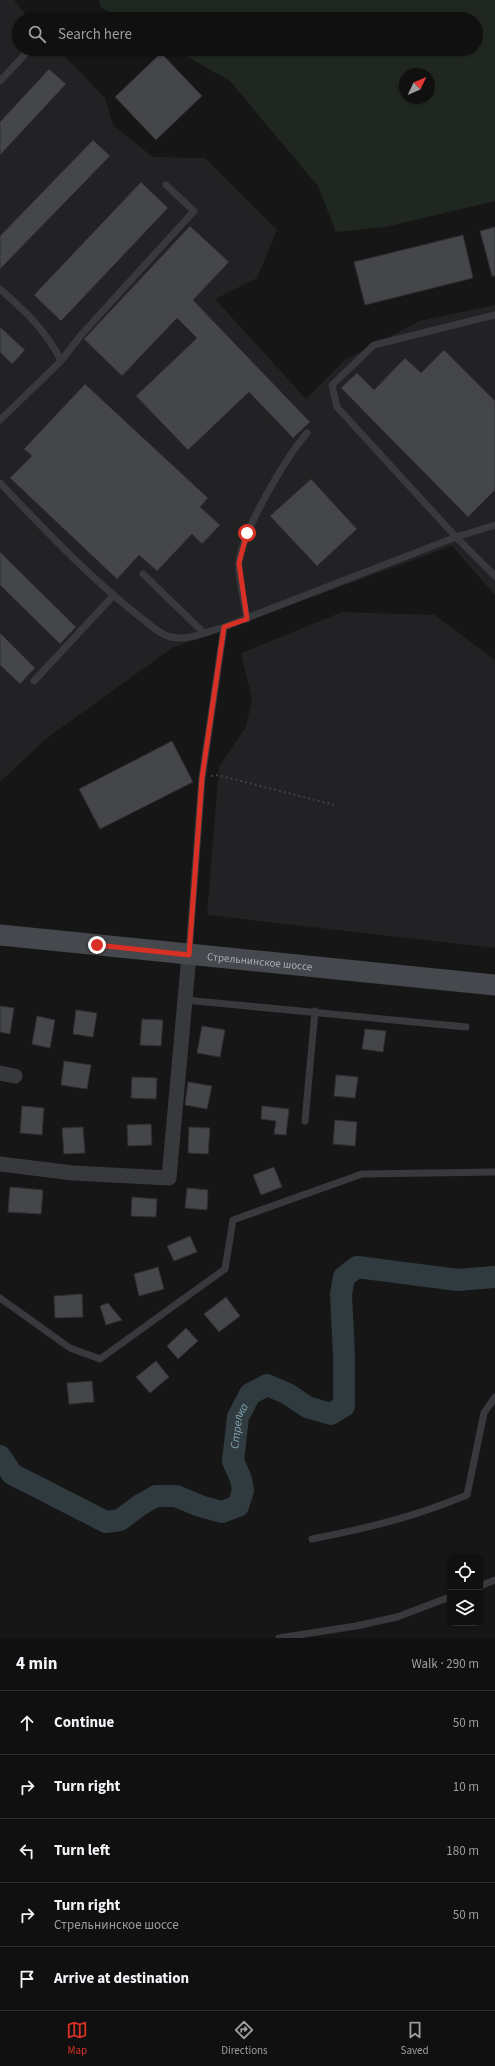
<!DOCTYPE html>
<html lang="en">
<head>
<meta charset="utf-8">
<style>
  body { margin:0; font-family:"Source Sans 3",sans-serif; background:#1e1e1f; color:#f1f3f6 }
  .controls { position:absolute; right:12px; bottom:12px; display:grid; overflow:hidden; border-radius:8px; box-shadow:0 1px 3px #0004 }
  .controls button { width:36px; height:36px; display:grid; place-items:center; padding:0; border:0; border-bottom:1px solid #303031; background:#101011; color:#f1f3f6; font:20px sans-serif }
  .compass { position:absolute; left:399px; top:68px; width:36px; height:36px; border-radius:50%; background:#101011; box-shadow:0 1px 3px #0004; rotate:46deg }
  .stop { position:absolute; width:12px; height:12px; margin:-9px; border:3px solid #d93025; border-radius:50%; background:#fff }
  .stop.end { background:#d93025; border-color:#fff; box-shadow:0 1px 4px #0008 }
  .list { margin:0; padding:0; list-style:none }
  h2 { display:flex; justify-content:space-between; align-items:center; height:52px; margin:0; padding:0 16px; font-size:17px }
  h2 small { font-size:13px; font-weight:400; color:#9c9d9f }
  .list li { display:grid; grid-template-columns:26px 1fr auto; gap:12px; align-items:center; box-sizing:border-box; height:64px; padding:0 16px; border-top:1px solid #303031 }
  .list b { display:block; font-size:15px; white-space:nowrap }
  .list p { margin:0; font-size:13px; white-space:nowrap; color:#9c9d9f }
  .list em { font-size:13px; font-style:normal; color:#9c9d9f }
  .icon { flex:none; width:22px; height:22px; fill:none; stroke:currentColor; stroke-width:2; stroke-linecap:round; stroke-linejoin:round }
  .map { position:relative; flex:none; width:495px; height:1638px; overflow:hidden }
  .search { position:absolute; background:#101011; box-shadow:0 1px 3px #0004; left:12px; right:12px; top:12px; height:44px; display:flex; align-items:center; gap:10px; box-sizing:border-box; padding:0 14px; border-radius:22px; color:#9c9d9f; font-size:15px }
  .sheet { height:372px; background:#101011 }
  nav { display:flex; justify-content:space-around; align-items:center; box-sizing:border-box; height:56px; border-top:1px solid #303031; background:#101011; font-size:11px; color:#9c9d9f }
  nav a { display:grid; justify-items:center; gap:2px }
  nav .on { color:#d93025 }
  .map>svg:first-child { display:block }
  .built { fill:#222224 }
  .green { fill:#202720; fill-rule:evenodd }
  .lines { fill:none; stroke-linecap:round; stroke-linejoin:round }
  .river { stroke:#303b3f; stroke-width:22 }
  .building { fill:#45464a; stroke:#303033 }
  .path { stroke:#3d4043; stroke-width:2; stroke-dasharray:2 3; stroke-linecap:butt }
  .service { stroke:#37393c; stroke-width:7 }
  .minor { stroke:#37393c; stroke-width:15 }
  .secondary { stroke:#45484c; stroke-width:21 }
  .route { stroke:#d93025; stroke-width:5 }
  .labels { text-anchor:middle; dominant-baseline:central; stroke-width:4; stroke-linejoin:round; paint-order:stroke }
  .street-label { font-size:11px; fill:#a8afb6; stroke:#111112 }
  .water-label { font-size:12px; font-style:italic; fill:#82a3af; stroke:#111112 }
</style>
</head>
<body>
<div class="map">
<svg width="495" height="1638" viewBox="0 0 495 1638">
  <rect width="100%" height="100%" fill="#161617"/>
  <path class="built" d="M 0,0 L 14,0 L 29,19 L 19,19 L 19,49 L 58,49 L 105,98 L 113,125 L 153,157 L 205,158 L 277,230 L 257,278 L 215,299 L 306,399 L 345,360 L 419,321 L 495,305 L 495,595 L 452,546 L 172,648 L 47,738 L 0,782 Z
    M 342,612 L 435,615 L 495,660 L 495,948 L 207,915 L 219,767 L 246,727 L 252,699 L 241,653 Z"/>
  <path class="green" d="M 99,0 L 495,0 L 495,201 L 385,227 L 336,232 L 318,186 L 230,81 L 174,49 L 476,49 L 476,19 L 121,19 L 101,7 ZM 405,74 L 429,74 L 429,98 L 405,98 Z"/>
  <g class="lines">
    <path class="river" id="s1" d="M 0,1456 L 12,1474 L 106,1522 L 120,1520 L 140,1505 L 156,1496 L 176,1496 L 200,1506 L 222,1512 L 238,1506 L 243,1491 L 241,1479 L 233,1461 L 238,1417 L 250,1394 L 267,1385 L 288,1394 L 307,1407 L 331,1414 L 344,1406 L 344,1355 L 341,1294 L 344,1277 L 357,1267 L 458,1280 L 495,1277"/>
  </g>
  <path class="building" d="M 161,53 L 202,96 L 156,140 L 115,97 Z
    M 49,69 L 66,84 L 0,155 L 0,122 Z
    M 93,140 L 110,156 L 0,269 L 0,236 Z
    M 141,182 L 168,208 L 61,321 L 34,295 Z
    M 190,226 L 229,262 L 193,300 L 310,422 L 293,438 L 249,392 L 188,450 L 136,396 L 197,338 L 177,318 L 122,376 L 84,339 Z
    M 495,227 L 495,276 L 492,276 L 480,231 Z
    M 463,235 L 473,278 L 365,305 L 354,262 Z
    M 0,327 L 25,350 L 12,364 L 0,352 Z
    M 444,350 L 495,401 L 495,490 L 468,517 L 341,388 L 357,373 L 374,390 L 405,358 L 421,373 Z
    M 85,384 L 208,498 L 200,507 L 220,525 L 202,544 L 192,534 L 157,571 L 139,555 L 117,579 L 10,478 L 32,456 L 24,449 Z
    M 311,479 L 357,529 L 317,566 L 270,516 Z
    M 0,552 L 76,627 L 60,644 L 0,585 Z
    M 0,633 L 35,668 L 20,684 L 0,665 Z
    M 172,741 L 193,782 L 100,829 L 79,789 Z
    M 0,1006 L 14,1008 L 10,1034 L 0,1032 Z
    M 76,1010 L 97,1013 L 93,1037 L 73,1034 Z
    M 37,1016 L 55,1020 L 50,1048 L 32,1044 Z
    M 142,1019 L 163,1020 L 161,1046 L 140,1045 Z
    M 202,1026 L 225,1030 L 220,1057 L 197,1053 Z
    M 365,1029 L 386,1031 L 383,1052 L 362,1049 Z
    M 64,1061 L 91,1065 L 87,1089 L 61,1085 Z
    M 336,1075 L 358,1077 L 355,1098 L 334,1096 Z
    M 132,1077 L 157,1078 L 156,1099 L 131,1098 Z
    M 188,1082 L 212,1086 L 207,1109 L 185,1105 Z
    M 22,1106 L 44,1108 L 42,1135 L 20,1133 Z
    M 262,1106 L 289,1109 L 286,1135 L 274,1134 L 276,1121 L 261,1119 Z
    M 335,1120 L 357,1122 L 355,1146 L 333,1144 Z
    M 151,1124 L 152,1145 L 128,1146 L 127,1125 Z
    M 83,1127 L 85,1153 L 64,1154 L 62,1128 Z
    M 189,1127 L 210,1128 L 208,1154 L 188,1153 Z
    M 274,1167 L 282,1187 L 261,1195 L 253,1175 Z
    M 10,1187 L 43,1190 L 41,1214 L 8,1212 Z
    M 187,1188 L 208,1190 L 207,1210 L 185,1208 Z
    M 132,1197 L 157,1199 L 156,1217 L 131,1216 Z
    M 190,1236 L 197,1252 L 174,1261 L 167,1246 Z
    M 158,1267 L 164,1289 L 139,1296 L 134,1274 Z
    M 82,1294 L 83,1317 L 55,1318 L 54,1296 Z
    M 226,1297 L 240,1316 L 219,1332 L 204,1314 Z
    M 108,1303 L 122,1320 L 106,1325 L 100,1306 Z
    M 186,1328 L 198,1341 L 178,1359 L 167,1346 Z
    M 156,1361 L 169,1377 L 150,1393 L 136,1377 Z
    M 92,1381 L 94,1402 L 69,1404 L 67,1383 Z"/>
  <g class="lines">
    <path class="path" d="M 211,776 L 218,775 L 334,805"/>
    <path class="service" d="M 0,81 L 30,49
      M 0,289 C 25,311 46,330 61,361 L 0,420
      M 495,315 L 374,345 L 332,385 L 337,407 L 456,537 L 495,576
      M 61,361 L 81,335 L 194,211 L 166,185
      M 0,483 C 45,530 89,577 140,617 C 149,624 160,635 171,637 C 188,641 206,632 224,627 L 456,537 L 495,525
      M 143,574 L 204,633
      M 247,619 C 245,604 237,574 239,561 C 244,528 285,459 307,433
      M 34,681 L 113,596
      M 189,953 L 202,778 L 224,627
      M 185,1000 L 466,1027
      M 305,1121 L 315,1011
      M 0,1298 L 70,1348 L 100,1359 L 225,1269 L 233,1220 L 362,1174 L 495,1172
      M 312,1539 C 368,1528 414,1517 467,1495 L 484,1413 L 495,1397
      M 480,1586 L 495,1580
      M 279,1638 L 356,1626 L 397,1617 L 450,1597"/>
    <path class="minor" d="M 0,1073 L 15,1076
      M 0,1164 L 73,1173 L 169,1178 L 189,955"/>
    <path class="secondary" id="s2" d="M 0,935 L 495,985"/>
  </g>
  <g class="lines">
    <path class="route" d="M 97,945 L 189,955 L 202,778 L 224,627 L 247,619 L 239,563 L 247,533"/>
  </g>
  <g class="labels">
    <g class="street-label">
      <text stroke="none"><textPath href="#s2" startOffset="261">Стрельнинское шоссе</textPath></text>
    </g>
    <g class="water-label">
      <text stroke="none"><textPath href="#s1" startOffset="354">Стрелка</textPath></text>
    </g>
  </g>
</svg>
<div class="controls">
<button><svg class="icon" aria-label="locate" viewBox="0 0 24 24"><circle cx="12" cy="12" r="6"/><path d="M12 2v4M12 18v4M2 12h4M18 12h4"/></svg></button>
<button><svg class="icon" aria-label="layers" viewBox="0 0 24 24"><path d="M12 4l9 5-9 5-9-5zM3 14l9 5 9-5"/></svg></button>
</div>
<svg class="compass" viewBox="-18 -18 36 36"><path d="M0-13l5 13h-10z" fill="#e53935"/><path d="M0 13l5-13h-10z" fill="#9c9d9f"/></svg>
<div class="stop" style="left:247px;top:533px"></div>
<div class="stop end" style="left:97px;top:945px"></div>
<div class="search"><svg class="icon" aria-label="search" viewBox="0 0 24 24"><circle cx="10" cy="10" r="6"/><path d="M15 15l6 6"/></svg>Search here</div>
</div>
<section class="sheet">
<h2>4 min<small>Walk · 290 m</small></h2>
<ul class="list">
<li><svg class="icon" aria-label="ahead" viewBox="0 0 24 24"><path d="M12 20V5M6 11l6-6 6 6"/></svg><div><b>Continue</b></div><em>50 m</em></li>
<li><svg class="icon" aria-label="right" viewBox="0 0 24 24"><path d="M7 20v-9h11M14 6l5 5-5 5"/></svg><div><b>Turn right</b></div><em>10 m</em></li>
<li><svg class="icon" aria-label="left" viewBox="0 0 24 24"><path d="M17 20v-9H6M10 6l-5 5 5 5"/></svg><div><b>Turn left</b></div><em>180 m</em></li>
<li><svg class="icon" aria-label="right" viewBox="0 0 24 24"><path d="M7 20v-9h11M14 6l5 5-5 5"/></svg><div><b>Turn right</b><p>Стрельнинское шоссе</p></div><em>50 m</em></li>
<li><svg class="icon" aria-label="arrive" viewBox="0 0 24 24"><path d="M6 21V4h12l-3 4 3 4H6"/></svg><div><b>Arrive at destination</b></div></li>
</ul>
</section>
<nav>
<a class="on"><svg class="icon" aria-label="map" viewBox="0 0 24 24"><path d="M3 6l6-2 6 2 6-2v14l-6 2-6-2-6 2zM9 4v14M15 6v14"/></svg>Map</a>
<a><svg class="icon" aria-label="directions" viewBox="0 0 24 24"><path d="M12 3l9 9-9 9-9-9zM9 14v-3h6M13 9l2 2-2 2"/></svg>Directions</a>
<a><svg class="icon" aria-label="saved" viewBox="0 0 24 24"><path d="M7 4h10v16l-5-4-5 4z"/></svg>Saved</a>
</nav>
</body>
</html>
